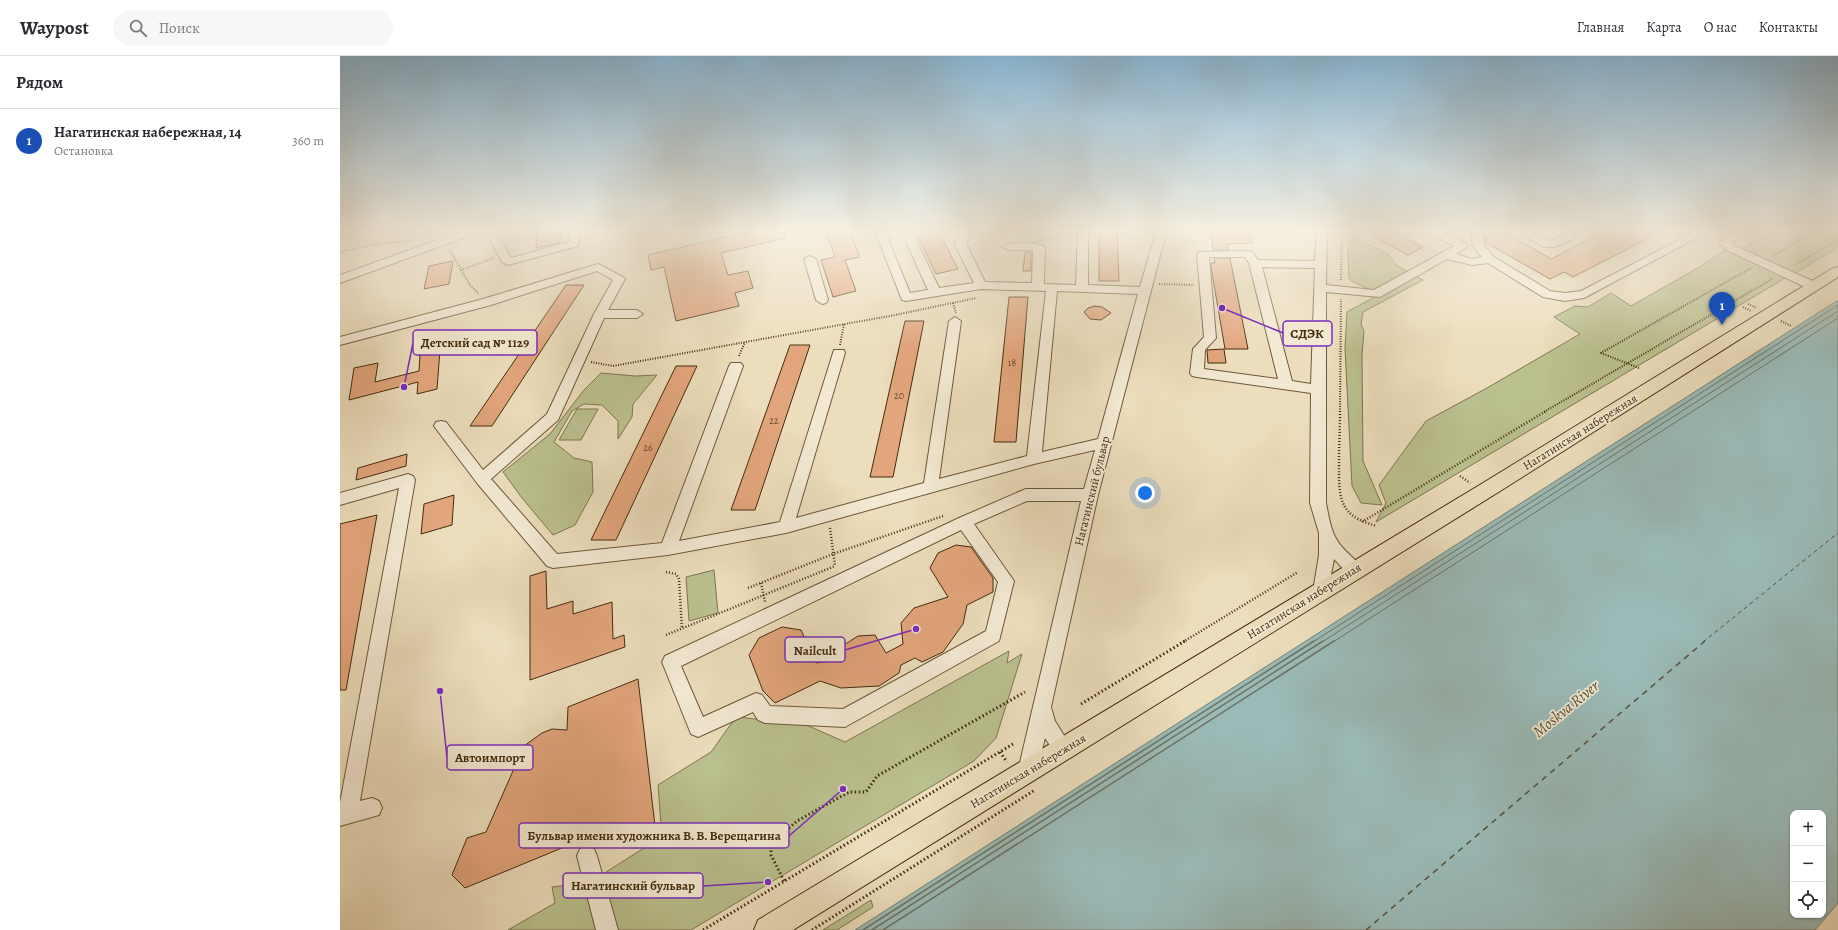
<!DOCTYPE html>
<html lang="ru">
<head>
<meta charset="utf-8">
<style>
  body { margin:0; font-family:Alegreya,serif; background:#f7f7f7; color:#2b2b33 }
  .controls { position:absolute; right:12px; bottom:12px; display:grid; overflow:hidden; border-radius:8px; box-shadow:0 1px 3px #0004 }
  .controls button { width:36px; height:36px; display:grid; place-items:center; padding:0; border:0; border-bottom:1px solid #e1e1e2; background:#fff; color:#2b2b33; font:20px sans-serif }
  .you { position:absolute; left:805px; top:437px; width:14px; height:14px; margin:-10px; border:3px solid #fff; border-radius:50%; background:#1a73e8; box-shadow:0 0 0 6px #1a73e833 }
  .badge { display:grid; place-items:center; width:26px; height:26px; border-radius:50%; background:#111827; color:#fff; font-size:13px; font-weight:700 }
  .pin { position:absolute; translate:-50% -33px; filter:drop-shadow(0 1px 2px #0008) }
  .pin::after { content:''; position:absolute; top:21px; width:14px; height:12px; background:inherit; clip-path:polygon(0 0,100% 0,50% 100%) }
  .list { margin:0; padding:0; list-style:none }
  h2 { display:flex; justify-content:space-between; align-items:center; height:52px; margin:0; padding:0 16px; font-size:17px }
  h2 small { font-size:13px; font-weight:400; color:#7c7c81 }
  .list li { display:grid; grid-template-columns:26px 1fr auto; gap:12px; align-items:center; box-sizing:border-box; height:64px; padding:0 16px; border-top:1px solid #e1e1e2 }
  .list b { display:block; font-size:15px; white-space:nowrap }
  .list p { margin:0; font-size:13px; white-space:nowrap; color:#7c7c81 }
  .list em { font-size:13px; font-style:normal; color:#7c7c81 }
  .icon { flex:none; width:22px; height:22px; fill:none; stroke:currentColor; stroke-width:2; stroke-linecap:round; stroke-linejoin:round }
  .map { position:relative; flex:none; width:1498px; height:874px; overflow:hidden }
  header { display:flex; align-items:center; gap:24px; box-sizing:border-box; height:56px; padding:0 20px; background:#fff; border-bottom:1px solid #e1e1e2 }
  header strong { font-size:19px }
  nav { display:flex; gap:22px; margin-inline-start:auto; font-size:14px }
  .search { width:280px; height:36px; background:#f7f7f7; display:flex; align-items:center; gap:10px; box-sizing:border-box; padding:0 14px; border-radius:22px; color:#7c7c81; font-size:15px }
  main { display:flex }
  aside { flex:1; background:#fff }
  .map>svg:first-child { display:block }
  .green { fill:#bac08e; stroke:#7e764e }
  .water { fill:#9abab7; stroke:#778173; fill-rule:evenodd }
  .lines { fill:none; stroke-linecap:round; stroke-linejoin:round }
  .shore-far1 { stroke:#6e7362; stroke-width:1 }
  .shore { stroke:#6e7362; stroke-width:1.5 }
  .ferry-far1 { stroke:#585038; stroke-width:1; stroke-dasharray:4 3.5; stroke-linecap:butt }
  .ferry { stroke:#585038; stroke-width:1.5; stroke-dasharray:6 5; stroke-linecap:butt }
  .building { fill:#e3a57c; stroke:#422c0d }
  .minor-casing { stroke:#6c5839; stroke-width:2 }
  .major-casing { stroke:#422c0d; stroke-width:2 }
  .path-far2 { stroke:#422c0d; stroke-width:2; stroke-dasharray:1 1.5; stroke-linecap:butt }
  .path-far1 { stroke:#422c0d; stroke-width:2.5; stroke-dasharray:1 2; stroke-linecap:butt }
  .path { stroke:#422c0d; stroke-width:3; stroke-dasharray:1.5 2.5; stroke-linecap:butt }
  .minor { fill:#f3e9d3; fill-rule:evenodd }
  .major { fill:#ecddbc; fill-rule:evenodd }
  .labels { text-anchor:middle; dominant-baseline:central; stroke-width:3.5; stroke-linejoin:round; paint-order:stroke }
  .number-label { font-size:10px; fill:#6a4a29 }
  .street-label { font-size:12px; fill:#422c0d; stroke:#f3e9d3 }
  .near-water-label { font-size:16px; font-style:italic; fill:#585038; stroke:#f3e9d3 }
  .leader { fill:none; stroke:#7b2cbf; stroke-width:1.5 }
  .callout-dot { fill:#7b2cbf; stroke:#f3e9d3; stroke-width:1.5 }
  .callout { fill:#f3e9d3; stroke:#7b2cbf; stroke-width:1.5 }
  .callout-label { font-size:13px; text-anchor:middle; font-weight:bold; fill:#422c0d }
</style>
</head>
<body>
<header>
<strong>Waypost</strong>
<div class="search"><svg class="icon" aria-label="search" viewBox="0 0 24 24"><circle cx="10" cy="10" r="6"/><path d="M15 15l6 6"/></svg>Поиск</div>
<nav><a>Главная</a><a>Карта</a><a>О нас</a><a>Контакты</a></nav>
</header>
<main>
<aside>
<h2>Рядом<small></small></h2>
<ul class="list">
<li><span class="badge" style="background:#1a4fb4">1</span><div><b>Нагатинская набережная, 14</b><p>Остановка</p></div><em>360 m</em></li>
</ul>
</aside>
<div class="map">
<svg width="1498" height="874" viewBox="0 0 1498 874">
  <rect width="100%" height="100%" fill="#ecddbc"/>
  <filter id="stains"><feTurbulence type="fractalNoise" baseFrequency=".005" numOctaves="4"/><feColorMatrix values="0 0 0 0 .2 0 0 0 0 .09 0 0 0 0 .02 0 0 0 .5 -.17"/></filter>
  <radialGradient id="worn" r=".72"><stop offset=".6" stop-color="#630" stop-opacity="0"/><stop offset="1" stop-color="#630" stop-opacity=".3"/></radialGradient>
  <path class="green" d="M 63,173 L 108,173 C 96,180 75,181 61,179 Z
    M 671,173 L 715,173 L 720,180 L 682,189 Z
    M 1437,173 L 1498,173 L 1498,191 L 1454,218 L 1400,193 Z
    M 1006,176 L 1017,178 L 1023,186 L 1048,198 L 1056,209 L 1083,224 L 1023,256 L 1021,268 L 1024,275 L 1022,300 L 1023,405 L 1042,449 L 1021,447 L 1012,430 L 1005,292 L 1007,256 L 1040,238 L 1017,228 L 1009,223 L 1008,194 L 1011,185 Z
    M 1386,193 L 1447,221 L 1036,466 L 1046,447 L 1039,429 L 1086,365 L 1147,332 L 1240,278 L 1214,261 L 1235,250 L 1248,251 L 1271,237 L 1291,250 L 1363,209 Z
    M 261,317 L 295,320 L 317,319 L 293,348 L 292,361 L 278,383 L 278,365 L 262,349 L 244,348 L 232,355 L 214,386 L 234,402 L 252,406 L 253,436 L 235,469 L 213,479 L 182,442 L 163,416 L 210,378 L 244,334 Z
    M 237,353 L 258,353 L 241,384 L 219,384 Z
    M 374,514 L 378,557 L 349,565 L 346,521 Z
    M 669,595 L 667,607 L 682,598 L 656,682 L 634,705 L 351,874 L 168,874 L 215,847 L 212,831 L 239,828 L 241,832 L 304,792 L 321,768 L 318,729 L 371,696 L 396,661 L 464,668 L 505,686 Z
    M 531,844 L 533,851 L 497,874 L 483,874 Z"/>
  <path class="water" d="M 1498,244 L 1498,847 L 1475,874 L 515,874 ZM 1453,757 L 1483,757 L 1483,859 L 1453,859 Z"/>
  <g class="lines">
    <path class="shore-far1" d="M 973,586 L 1498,249
      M 982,586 L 1498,255
      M 993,586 L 1498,262"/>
    <path class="shore" d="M 523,874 L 974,585
      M 532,874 L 983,585
      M 543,874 L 994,585"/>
    <path class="ferry-far1" d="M 1363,586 L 1498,477"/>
    <path class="ferry" d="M 1026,874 L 1365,585"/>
  </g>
  <path class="building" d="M 197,173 L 220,173 L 220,187 L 196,192 Z
    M 421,173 L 442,173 L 446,182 L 381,197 L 388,219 L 408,215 L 413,232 L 395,237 L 399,250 L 336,265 L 324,211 L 311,214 L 308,199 Z
    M 485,173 L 509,173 L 520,201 L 505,204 L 516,235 L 493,241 L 481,204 L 495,201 Z
    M 759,173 L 777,173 L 779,225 L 759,225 Z
    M 871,173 L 909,173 L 912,187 L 887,188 L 888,194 L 873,194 Z
    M 1041,173 L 1049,173 L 1083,191 L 1068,199 L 1030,179 Z
    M 1242,173 L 1327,173 L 1233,221 L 1224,216 L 1210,223 L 1145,186 L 1145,182 L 1161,174 L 1211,203 L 1256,180 Z
    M 598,174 L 618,213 L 596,218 L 577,178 Z
    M 685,196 L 691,196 L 691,215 L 683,215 Z
    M 874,202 L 890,202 L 908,293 L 885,293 L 871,211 L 871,207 L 875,207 Z
    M 113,205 L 109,228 L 84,233 L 89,210 Z
    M 226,229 L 244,229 L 152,370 L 130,370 Z
    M 669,241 L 688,241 L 676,386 L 654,386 Z
    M 755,250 L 762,251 L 771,257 L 761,264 L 750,263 L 744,256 L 748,252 Z
    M 565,265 L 584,265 L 553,421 L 530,421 Z
    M 450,289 L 470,289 L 415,454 L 391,454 Z
    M 884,293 L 886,307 L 868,307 L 867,294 Z
    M 100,294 L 97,333 L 77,338 L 78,326 L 9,344 L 14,312 L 38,307 L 35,326 L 79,315 L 80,299 Z
    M 336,310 L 357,310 L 276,484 L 251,484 Z
    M 67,398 L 66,410 L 16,424 L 18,412 Z
    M 114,439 L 112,469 L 81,478 L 84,448 Z
    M 37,459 L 6,634 L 0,634 L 0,468 Z
    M 616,489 L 631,491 L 653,522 L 653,536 L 627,549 L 623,568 L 603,596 L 582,606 L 575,602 L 561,609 L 559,617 L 539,630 L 501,632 L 480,625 L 435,647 L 423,635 L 409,599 L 419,582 L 442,571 L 461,574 L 476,607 L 496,604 L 496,594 L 518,580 L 535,579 L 546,597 L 563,588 L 561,567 L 574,552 L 608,541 L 590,512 L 598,497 Z
    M 206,515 L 207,553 L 233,545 L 233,558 L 272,546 L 273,583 L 284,579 L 285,591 L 190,624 L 190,520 Z
    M 298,623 L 315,770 L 281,785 L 246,782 L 125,832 L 112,819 L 127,782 L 146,776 L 184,690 L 202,677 L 212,673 L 227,674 L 228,651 Z"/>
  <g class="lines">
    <g class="minor-casing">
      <path id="minor" d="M 128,173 L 143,173 L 142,175 L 0,227 L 0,219 Z
        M 144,173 L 154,173 L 171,202 L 229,186 L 230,173 L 240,173 L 238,190 L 168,209 L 162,206 Z
        M 534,173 L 544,173 L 570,237 L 588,234 L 562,177 L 564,173 L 575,173 L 573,177 L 599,232 L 634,227 L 614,187 L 624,173 L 635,173 L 626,187 L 645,226 L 692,227 L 693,194 L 668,194 L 662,191 C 667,186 700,186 705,191 L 704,228 L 736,229 L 738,173 L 748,173 L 748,229 L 800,231 L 817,173 L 827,173 L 758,439 L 711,651 L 715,665 L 733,694 L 731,700 L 724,703 L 717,700 L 705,682 L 695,722 L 688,724 L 681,722 L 678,715 L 741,445 L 687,445 L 634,468 L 674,525 L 659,585 L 505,671 L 425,667 L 418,664 L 413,656 L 358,681 L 351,678 L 322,606 L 325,600 L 619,462 L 681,435 L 686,433 L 744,433 L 755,394 L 694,408 L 446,477 L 328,499 L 213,512 L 207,510 L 137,427 L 94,370 L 96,366 L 101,365 L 106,366 L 143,414 L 207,358 L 254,258 L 273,224 L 257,215 L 151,249 L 0,289 L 0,281 L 143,243 L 258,208 L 283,221 L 285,223 L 268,254 L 297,254 L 303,258 L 297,262 L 264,262 L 218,364 L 151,423 L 217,498 L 322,487 L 389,310 L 391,307 L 401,307 L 403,310 L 339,485 L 440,466 L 493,297 L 494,294 L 504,294 L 505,297 L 456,462 L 584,427 L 609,265 L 615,261 L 621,265 L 599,423 L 687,400 L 706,235 L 641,233 L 566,245 L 562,244 ZM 717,235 L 798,238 L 758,383 L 702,396 ZM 621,474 L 658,526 L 646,575 L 503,653 L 430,650 L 422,639 L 416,637 L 363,661 L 341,610 Z
        M 977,173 L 987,173 L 986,229 L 1034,234 L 1114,190 L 1083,173 L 1097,173 L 1126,188 L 1128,190 L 1116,198 L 1132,203 L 1142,201 L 1133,190 L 1131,178 L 1138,173 L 1152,173 L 1143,179 L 1144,189 L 1154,201 L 1210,235 L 1225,237 L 1241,235 L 1360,173 L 1373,173 L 1244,242 L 1225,245 L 1203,241 L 1148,207 L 1132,209 L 1107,203 L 1040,241 L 986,236 L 986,447 C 989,462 991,479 1002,491 C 1009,499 1018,505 1023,514 L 1021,519 C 1009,523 1002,511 994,503 L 987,540 L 981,542 L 975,540 L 973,535 L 979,499 L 979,477 L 970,447 L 971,337 L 857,321 L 852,320 L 850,317 L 853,293 L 864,281 L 857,198 L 859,196 L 908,195 L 912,196 L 918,204 L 975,205 ZM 869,201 L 905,201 L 909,207 L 938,323 L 864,313 L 865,294 L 876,282 ZM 922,211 L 975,212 L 971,328 L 952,325 Z
        M 1171,173 L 1184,173 L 1210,185 L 1223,180 L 1218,173 L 1230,173 L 1235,181 L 1233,183 L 1215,191 L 1204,191 Z
        M 1396,173 L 1408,173 L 1392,187 L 1395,190 L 1477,227 L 1479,230 L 1477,233 L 1469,233 L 1387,194 L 1379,187 Z
        M 470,200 L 476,203 L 488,244 L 486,247 L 482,248 L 476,244 L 464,203 Z
        M 68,418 L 73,420 L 75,424 L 20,745 L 32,742 L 39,745 L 42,752 L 39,759 L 0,770 L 0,747 L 59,432 L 0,449 L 0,437 Z
        M 247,790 L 254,793 L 257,800 L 278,874 L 256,874 L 237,800 L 240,793 Z"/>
    </g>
    <g class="major-casing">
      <path id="major" d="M 1498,211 L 1498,221 L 1157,437 L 453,874 L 414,874 L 418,864 L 1143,427 L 1493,212 Z"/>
    </g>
    <path class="path-far2" d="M 245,183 L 268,173
      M 110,194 L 121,214 L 154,202
      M 0,196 L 42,187 L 70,185
      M 1433,200 L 1479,173
      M 1455,209 L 1498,184
      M 121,214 L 130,229 L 139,238
      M 1001,224 L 1002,173
      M 819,228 L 854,229
      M 613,247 L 616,257
      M 1408,248 L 1417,252
      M 1403,251 L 1411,255
      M 1441,265 L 1451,270
      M 500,289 L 504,268
      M 399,300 L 405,286
      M 251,306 L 273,310 L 555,259 L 636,242
      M 1299,312 L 1261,297 L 1411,212
      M 1000,356 L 1001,243
      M 1204,356 L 1432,223"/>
    <path class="path-far1" d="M 1000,355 C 1000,373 999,390 999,407 C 999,442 998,460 1037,470
      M 1120,420 L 1130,427
      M 1022,466 L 1206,355
      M 490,472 L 495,510
      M 326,516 L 336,518 L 339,523 L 342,573
      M 421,527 L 425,546
      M 408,532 L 493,498 L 603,460
      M 326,579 L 495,510
      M 843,586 L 958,516"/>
    <path class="path" d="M 741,648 L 845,585
      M 660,696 L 667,706
      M 444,825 L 431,799 L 431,788 L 457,765 L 509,736 L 526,736 L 537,720 L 685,636
      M 363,874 L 673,688
      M 472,874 L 695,734"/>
    <use href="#minor" class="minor"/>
    <use href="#major" class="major"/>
  </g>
  <linearGradient id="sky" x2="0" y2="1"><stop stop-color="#89b6d4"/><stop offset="0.59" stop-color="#f6f0e1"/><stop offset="1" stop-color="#f6f0e1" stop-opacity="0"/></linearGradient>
  <rect width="1498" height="295" fill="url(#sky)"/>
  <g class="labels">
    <g class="number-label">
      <text x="672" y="306">18</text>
      <text x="559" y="339">20</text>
      <text x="434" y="364">22</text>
      <text x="308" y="391">26</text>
    </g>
    <g class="street-label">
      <text transform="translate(1240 376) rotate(-32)">Нагатинская набережная</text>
      <text transform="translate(752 435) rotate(-76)">Нагатинский бульвар</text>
      <text transform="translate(964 545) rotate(-32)">Нагатинская набережная</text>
      <text transform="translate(688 715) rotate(-31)">Нагатинская набережная</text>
    </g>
    <g class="near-water-label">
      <text transform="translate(1226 653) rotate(-39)">Moskva River</text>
    </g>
  </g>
  <path class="leader" d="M882 252L943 277M64 331L73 287M576 573L505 594M100 635L107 702M503 733L449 780M428 826L363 830"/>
  <g class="callout-dot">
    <circle cx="882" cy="252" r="4"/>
    <circle cx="64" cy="331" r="4"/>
    <circle cx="576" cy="573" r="4"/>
    <circle cx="100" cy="635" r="4"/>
    <circle cx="503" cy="733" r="4"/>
    <circle cx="428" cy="826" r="4"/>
  </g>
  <g class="callout">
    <rect x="943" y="265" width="49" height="25" rx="4"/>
    <rect x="73" y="274" width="124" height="25" rx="4"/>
    <rect x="445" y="581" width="60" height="25" rx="4"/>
    <rect x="107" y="689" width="86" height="25" rx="4"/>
    <rect x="179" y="767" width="270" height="25" rx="4"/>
    <rect x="223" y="817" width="140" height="25" rx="4"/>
  </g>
  <g class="callout-label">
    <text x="967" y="282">СДЭК</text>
    <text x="135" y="291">Детский сад № 1129</text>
    <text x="475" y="599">Nailcult</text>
    <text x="150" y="706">Автоимпорт</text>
    <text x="314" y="784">Бульвар имени художника В. В. Верещагина</text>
    <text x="293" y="834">Нагатинский бульвар</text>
  </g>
  <rect width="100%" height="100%" filter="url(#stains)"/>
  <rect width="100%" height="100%" fill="url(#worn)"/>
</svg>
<div class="controls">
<button>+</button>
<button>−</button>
<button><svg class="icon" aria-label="locate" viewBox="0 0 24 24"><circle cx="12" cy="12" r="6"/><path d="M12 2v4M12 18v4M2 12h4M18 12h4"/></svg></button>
</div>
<div class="you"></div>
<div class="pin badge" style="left:1382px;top:269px;background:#1a4fb4">1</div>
</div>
</main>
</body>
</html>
